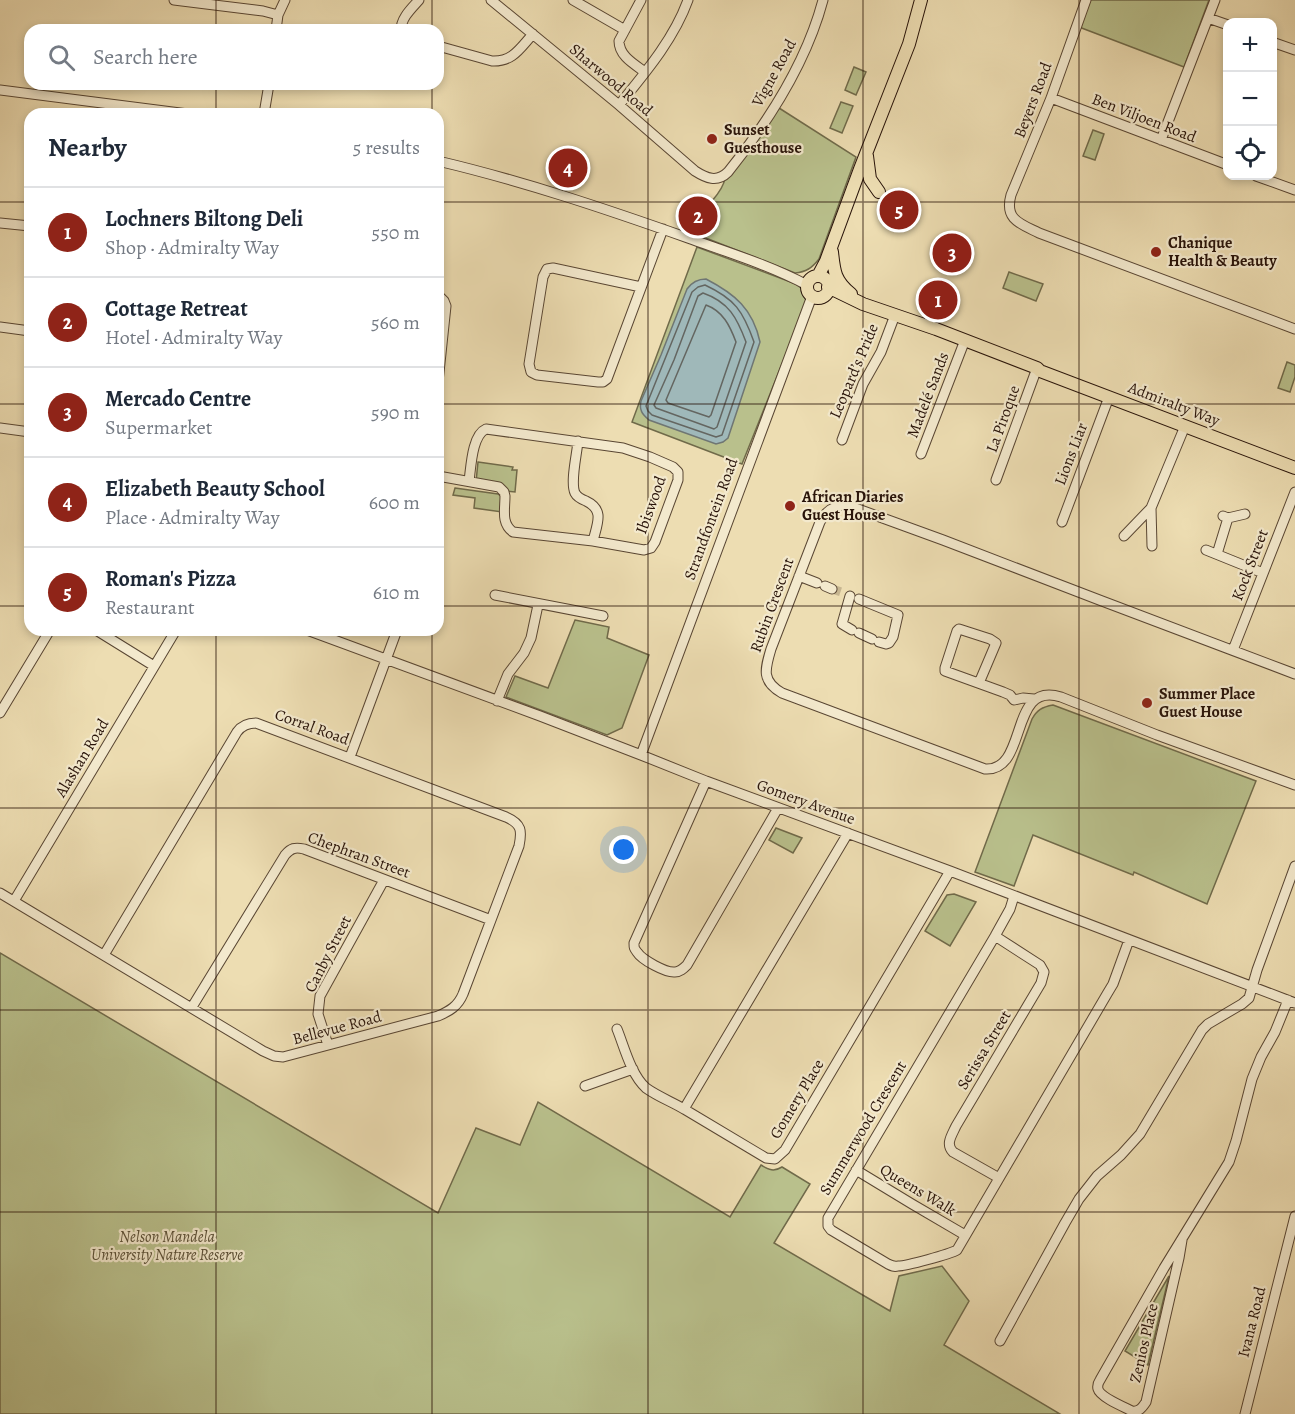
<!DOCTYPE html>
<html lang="en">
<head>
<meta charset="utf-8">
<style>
  body { margin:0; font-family:Alegreya,serif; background:#f6f6f7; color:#1f2937 }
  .controls { position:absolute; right:18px; top:18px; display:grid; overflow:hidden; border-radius:12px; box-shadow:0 3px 9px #0003 }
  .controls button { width:54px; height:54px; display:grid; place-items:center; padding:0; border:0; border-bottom:2px solid #e0e1e3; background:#fff; color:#1f2937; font:30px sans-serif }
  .you { position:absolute; left:624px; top:850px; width:21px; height:21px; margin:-15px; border:4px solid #fff; border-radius:50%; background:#1a73e8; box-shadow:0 0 0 9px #1a73e833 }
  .badge { display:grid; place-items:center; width:39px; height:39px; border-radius:50%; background:#8f2418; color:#fff; font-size:20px; font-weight:700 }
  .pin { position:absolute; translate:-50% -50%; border:3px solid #fff; box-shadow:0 2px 6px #0006 }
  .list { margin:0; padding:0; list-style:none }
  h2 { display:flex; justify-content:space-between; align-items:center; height:78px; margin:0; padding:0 24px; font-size:26px }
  h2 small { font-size:20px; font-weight:400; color:#747a83 }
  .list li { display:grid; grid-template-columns:39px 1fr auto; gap:18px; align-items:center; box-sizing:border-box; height:90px; padding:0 24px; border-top:2px solid #e0e1e3 }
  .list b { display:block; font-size:22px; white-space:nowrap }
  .list p { margin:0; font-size:20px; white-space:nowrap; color:#747a83 }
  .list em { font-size:20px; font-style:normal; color:#747a83 }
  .icon { flex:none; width:33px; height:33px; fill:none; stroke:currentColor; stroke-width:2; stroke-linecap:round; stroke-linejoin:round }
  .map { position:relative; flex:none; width:1295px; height:1414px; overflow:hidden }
  .search { position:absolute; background:#fff; box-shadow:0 3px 9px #0003; left:24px; top:24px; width:420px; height:66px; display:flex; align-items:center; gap:15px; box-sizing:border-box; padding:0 21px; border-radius:18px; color:#747a83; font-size:22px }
  .panel { position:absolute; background:#fff; box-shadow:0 3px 9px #0003; left:24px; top:108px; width:420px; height:528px; border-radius:18px }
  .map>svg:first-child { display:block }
  .green { fill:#b9c08c; stroke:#706a4a; stroke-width:1.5 }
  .water { fill:#9fb8b9; stroke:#6f7673; stroke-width:1.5 }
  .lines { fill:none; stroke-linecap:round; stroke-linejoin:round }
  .shore { stroke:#646661; stroke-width:1.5 }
  .minor-tunnel { stroke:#c6b590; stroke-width:9; stroke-dasharray:9 4.5; stroke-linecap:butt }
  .minor-casing { stroke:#594633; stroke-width:11 }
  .major-casing { stroke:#281309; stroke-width:14 }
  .minor { stroke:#f3e9cd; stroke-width:9 }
  .major { stroke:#edddb2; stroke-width:12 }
  .grid { fill:none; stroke:#281309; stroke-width:1.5; stroke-opacity:0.55 }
  .poi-dot { fill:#8f2418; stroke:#f3e9cd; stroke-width:2 }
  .labels { text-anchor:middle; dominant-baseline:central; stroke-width:4.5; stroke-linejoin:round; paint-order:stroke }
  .street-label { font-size:16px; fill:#281309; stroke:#f3e9cd }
  .poi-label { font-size:16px; font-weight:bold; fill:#281309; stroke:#f3e9cd; text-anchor:start }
  .park-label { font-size:16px; font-style:italic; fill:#5b5037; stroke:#f3e9cd }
</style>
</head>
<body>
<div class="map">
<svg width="1295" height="1414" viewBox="0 0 1295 1414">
  <rect width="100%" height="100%" fill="#edddb2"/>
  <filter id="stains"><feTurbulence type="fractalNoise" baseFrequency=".00333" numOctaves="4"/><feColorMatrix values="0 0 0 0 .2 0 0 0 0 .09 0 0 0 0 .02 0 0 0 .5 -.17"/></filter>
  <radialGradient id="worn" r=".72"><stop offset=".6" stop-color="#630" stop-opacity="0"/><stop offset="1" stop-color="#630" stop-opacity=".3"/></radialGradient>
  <path class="green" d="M 1090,0 L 1209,0 L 1184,67 L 1079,27 Z
    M 854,67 L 866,72 L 856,95 L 845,90 Z
    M 841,102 L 853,106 L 842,133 L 830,128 Z
    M 779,108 L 856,157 L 819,259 C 812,268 806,272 795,273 L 693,233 L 717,205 L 712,201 C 718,194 724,186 725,178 L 752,148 Z
    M 1093,130 L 1104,134 L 1095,160 L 1083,156 Z
    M 697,247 L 796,284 C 804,289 807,295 806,304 L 742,464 L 632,422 Z
    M 1009,272 L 1043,284 L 1036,301 L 1003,288 Z
    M 1287,362 L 1295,365 L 1295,377 L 1290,392 L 1278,388 Z
    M 478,462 L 513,467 L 512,470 L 517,470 L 515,492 L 505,491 L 476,482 Z
    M 455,488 L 498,494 L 502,497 L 502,512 L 474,508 L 475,498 L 453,495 Z
    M 575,620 L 609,627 L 607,638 L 649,655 L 622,728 L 607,735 L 506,697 L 515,676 L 548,688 Z
    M 1053,705 L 1256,781 L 1207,904 L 1134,872 L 1133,875 L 1033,835 L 1014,886 L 975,872 L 1032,719 C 1037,710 1042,707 1053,705 Z
    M 776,828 L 802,838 L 793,853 L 769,840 Z
    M 954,894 L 976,902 L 950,946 L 925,931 L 947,895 Z
    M 0,953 L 438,1213 L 476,1128 L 520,1145 L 538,1102 L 730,1217 L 761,1165 C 769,1170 774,1172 782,1167 L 810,1184 L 774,1243 L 890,1311 L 899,1276 L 942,1266 L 969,1301 L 944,1345 L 1060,1414 L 0,1414 Z
    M 1169,1276 L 1148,1365 L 1125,1351 Z"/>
  <path class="water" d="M 706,279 C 735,294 753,309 760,342 L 728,438 L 723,442 L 716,444 L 649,420 C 642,414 639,410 641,401 L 661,355 L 687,289 C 692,282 698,279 706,279 Z"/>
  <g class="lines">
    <path class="shore" d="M 705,285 C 735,299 743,311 754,342 L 722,435 L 716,437 L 652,415 L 648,411 L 646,406 L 692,292 L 698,287 Z
      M 703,293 C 729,302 737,318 746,342 L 717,427 L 714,429 L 656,408 L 654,405 L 674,360 L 698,296 Z
      M 706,305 C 723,311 730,326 736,342 L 711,415 L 709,417 L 668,403 L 666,400 Z"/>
    <path class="minor-tunnel" d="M 832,589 L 841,592"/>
    <g class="minor-casing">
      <path id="minor" d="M 174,0 L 263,11 L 278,15
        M 491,0 L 619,105 L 695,171 C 706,178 717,183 728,172 C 769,121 806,64 823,0
        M 573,0 L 625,30
        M 641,0 L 619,41 C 619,56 634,64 645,72
        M 1086,0 L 1051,98 L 1011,195 C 1004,220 1021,224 1039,233 L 1295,329
        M 1208,18 L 1228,25
        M 276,30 L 278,15 L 285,0
        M 401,30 C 401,18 411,9 419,0
        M 1272,42 L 1295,50
        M 438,46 L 492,61 C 513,62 520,48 533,34
        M 0,90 L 188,114
        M 1051,98 L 1228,165
        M 619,105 C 645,73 674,39 688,0
        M 264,114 L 269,84
        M 1161,140 L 1215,0
        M 438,161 C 523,181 606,209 688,238 C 727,252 769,265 807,285
        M 1256,176 L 1295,190
        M 0,223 L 30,226
        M 641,287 L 553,268 L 547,269 L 543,277 L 529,364 L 531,372 L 537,375 L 598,382 L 603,382 L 607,379 L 663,229
        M 438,295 L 444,301 L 446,306 L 438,382
        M 0,327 L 30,331
        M 0,428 L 30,432
        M 842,440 L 863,384 L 881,352 L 895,315
        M 578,441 C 577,454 570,482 575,493 C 577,497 581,499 586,501 C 605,510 597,524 593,541
        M 921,454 L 965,340
        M 438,476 L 499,487 L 504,492 L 505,496 C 505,510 501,523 513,532 L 593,541 L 644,550 L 651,548 L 655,542 L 678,480 L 678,472 L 673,467 L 650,457 L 623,448 L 486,429 C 472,435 471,467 469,481
        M 996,480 L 1037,368
        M 1151,508 L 1152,546
        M 1228,518 L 1245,514
        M 1062,522 L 1109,397
        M 1124,536 L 1151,508 L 1185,426
        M 1206,550 L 1263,573
        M 1217,554 L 1228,518 L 1223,516
        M 799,576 L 817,583
        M 825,586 L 832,589
        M 495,595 L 603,616
        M 850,596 L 842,624 L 852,630
        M 859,599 L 898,615 L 893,637 L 889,643 L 886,644 L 879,642
        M 96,630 L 154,666
        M 307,630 L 540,716 L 641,755 L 706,781 L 950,871 L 1295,1003
        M 859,633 L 872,639
        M 1233,650 L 1295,492
        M 1295,674 L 1102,601 L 943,540 L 847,505 C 834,505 826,510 820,522 L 771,649 C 765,669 761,681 782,693 L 985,769 C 1029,772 1008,680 1061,697 L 1157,735 L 1295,785
        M 979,683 L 996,643 L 990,639 L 959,629 L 957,631 L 945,668 L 945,671 L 1003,692 L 1010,695 L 1014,700 L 1023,698 L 1034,699
        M 497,701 L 508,674 L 524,653 L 531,638 L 538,605
        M 0,713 L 50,630
        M 641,755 L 812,296
        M 350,757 L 397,630
        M 706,781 L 634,943 C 634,948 634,948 637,952 C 642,960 666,973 675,972 C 680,972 683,969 687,965 L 778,808
        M 848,833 L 684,1109 L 766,1158 L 775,1159 L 785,1150 L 950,871
        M 0,893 L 263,1051 L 274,1056 L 283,1057 L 438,1016 C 450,1011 458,1006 463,994 L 519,846 C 522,831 522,824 506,817 L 256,723 C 248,723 242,725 237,732 L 104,955
        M 1014,896 L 1010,909 L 995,936 L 828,1218 L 828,1226 L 831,1230 L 888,1264 C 892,1266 894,1267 898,1266 C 907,1266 950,1254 957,1250 L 1107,994 L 1113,984 L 1129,940
        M 14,901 L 176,630
        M 995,936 L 1040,965 L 1044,972 L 1041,983 L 956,1126 C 952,1135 945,1144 953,1152 L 999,1178
        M 192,1007 L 285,855 C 291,848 295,847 304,849 L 491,920
        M 617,1029 C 624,1046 631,1075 646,1088 C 657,1096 672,1102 684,1109
        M 328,1045 L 318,1014 L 320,996 L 384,880
        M 585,1086 L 633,1069
        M 856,1170 L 912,1204 L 965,1235
        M 1182,1240 L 1179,1258 L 1146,1402 C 1142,1408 1139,1412 1132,1411 C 1124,1407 1100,1397 1098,1389 C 1097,1385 1098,1383 1100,1380 L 1164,1268 L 1229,1162 L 1236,1141 L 1252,1079 L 1261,1057 L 1275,1032 L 1288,1000
        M 1000,1341 L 1065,1223 L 1079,1199 L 1097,1176 L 1121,1155 L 1140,1134 L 1202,1030 L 1208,1024 L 1242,1004 L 1249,998 L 1257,970 L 1295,866
        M 1245,1414 L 1295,1216"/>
    </g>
    <g class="major-casing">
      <path id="major" d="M 867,156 L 870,179 L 879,192
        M 832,252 C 834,272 835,281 851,294
        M 818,276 L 826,261 L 860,169 L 909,44 L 921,0
        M807 287a11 11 0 1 1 22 0a11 11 0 1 1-22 0Z
        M 828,287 L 863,304 L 936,329 L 1037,368 L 1040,371 L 1295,468"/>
    </g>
    <use href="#minor" class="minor"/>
    <use href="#major" class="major"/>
  </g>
  <path class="grid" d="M 216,0 L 216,30M 432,0 L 432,30M 648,0 L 648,1414M 863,0 L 863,1414M 1079,0 L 1079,1414M 216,84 L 216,114M 432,84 L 432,114M 0,202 L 30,202M 438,202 L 1295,202M 0,404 L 30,404M 438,404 L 1295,404M 0,606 L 30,606M 438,606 L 1295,606M 216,630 L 216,1414M 432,630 L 432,1414M 0,808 L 1295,808M 0,1010 L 1295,1010M 0,1212 L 1295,1212"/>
  <g class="poi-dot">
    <circle cx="712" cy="139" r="6"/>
    <circle cx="1156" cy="252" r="6"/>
    <circle cx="790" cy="506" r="6"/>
    <circle cx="1147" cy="703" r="6"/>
  </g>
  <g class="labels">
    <g class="street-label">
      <text transform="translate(774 73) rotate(-61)">Vigne Road</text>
      <text transform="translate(611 80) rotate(40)">Sharwood Road</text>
      <text transform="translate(1033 100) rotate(-69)">Beyers Road</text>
      <text transform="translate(1144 118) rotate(21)">Ben Viljoen Road</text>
      <text transform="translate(854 371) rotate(-67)">Leopard’s Pride</text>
      <text transform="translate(928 395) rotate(-69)">Madelé Sands</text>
      <text transform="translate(1174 404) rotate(21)">Admiralty Way</text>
      <text transform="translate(1003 419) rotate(-70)">La Piroque</text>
      <text transform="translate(1071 454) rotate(-69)">Lions Liar</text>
      <text transform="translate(651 505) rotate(-70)">Ibiswood</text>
      <text transform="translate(711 519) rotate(-70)">Strandfontein Road</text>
      <text transform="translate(1250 565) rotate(-69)">Kock Street</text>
      <text transform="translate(772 605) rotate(-70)">Rubin Crescent</text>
      <text transform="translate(312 727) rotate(20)">Corral Road</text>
      <text transform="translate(82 758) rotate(-59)">Alashan Road</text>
      <text transform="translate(806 802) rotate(20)">Gomery Avenue</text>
      <text transform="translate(359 855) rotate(20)">Chephran Street</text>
      <text transform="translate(328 954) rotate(-63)">Canby Street</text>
      <text transform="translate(337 1028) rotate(-15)">Bellevue Road</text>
      <text transform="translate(984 1050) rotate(-59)">Serissa Street</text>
      <text transform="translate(797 1099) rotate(-59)">Gomery Place</text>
      <text transform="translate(863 1128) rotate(-59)">Summerwood Crescent</text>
      <text transform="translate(918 1190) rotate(31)">Queens Walk</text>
      <text transform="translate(1252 1322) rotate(-76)">Ivana Road</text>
      <text transform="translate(1144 1343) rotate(-77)">Zenios Place</text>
    </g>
    <g class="poi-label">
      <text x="724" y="130">Sunset<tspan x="724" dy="18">Guesthouse</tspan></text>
      <text x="1168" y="243">Chanique<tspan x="1168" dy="18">Health &amp; Beauty</tspan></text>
      <text x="802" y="497">African Diaries<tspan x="802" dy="18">Guest House</tspan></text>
      <text x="1159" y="694">Summer Place<tspan x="1159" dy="18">Guest House</tspan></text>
    </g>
    <g class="park-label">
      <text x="167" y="1237">Nelson Mandela<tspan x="167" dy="18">University Nature Reserve</tspan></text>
    </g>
  </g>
  <rect width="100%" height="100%" filter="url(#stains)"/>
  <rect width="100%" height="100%" fill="url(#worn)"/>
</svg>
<div class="controls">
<button>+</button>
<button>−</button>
<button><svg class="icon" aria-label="locate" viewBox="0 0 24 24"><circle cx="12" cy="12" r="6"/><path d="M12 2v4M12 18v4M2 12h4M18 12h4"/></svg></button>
</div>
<div class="you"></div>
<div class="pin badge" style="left:938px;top:300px">1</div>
<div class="pin badge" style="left:698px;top:216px">2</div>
<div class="pin badge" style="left:952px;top:253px">3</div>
<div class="pin badge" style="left:568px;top:168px">4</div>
<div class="pin badge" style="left:899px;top:210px">5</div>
<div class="search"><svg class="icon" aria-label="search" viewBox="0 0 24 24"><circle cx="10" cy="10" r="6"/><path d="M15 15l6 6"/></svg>Search here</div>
<section class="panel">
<h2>Nearby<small>5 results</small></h2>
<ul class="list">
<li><span class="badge">1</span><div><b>Lochners Biltong Deli</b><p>Shop · Admiralty Way</p></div><em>550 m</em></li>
<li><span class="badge">2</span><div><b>Cottage Retreat</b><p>Hotel · Admiralty Way</p></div><em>560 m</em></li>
<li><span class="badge">3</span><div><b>Mercado Centre</b><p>Supermarket</p></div><em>590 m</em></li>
<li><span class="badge">4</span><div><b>Elizabeth Beauty School</b><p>Place · Admiralty Way</p></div><em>600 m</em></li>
<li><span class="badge">5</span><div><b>Roman's Pizza</b><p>Restaurant</p></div><em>610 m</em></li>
</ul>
</section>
</div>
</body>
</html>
